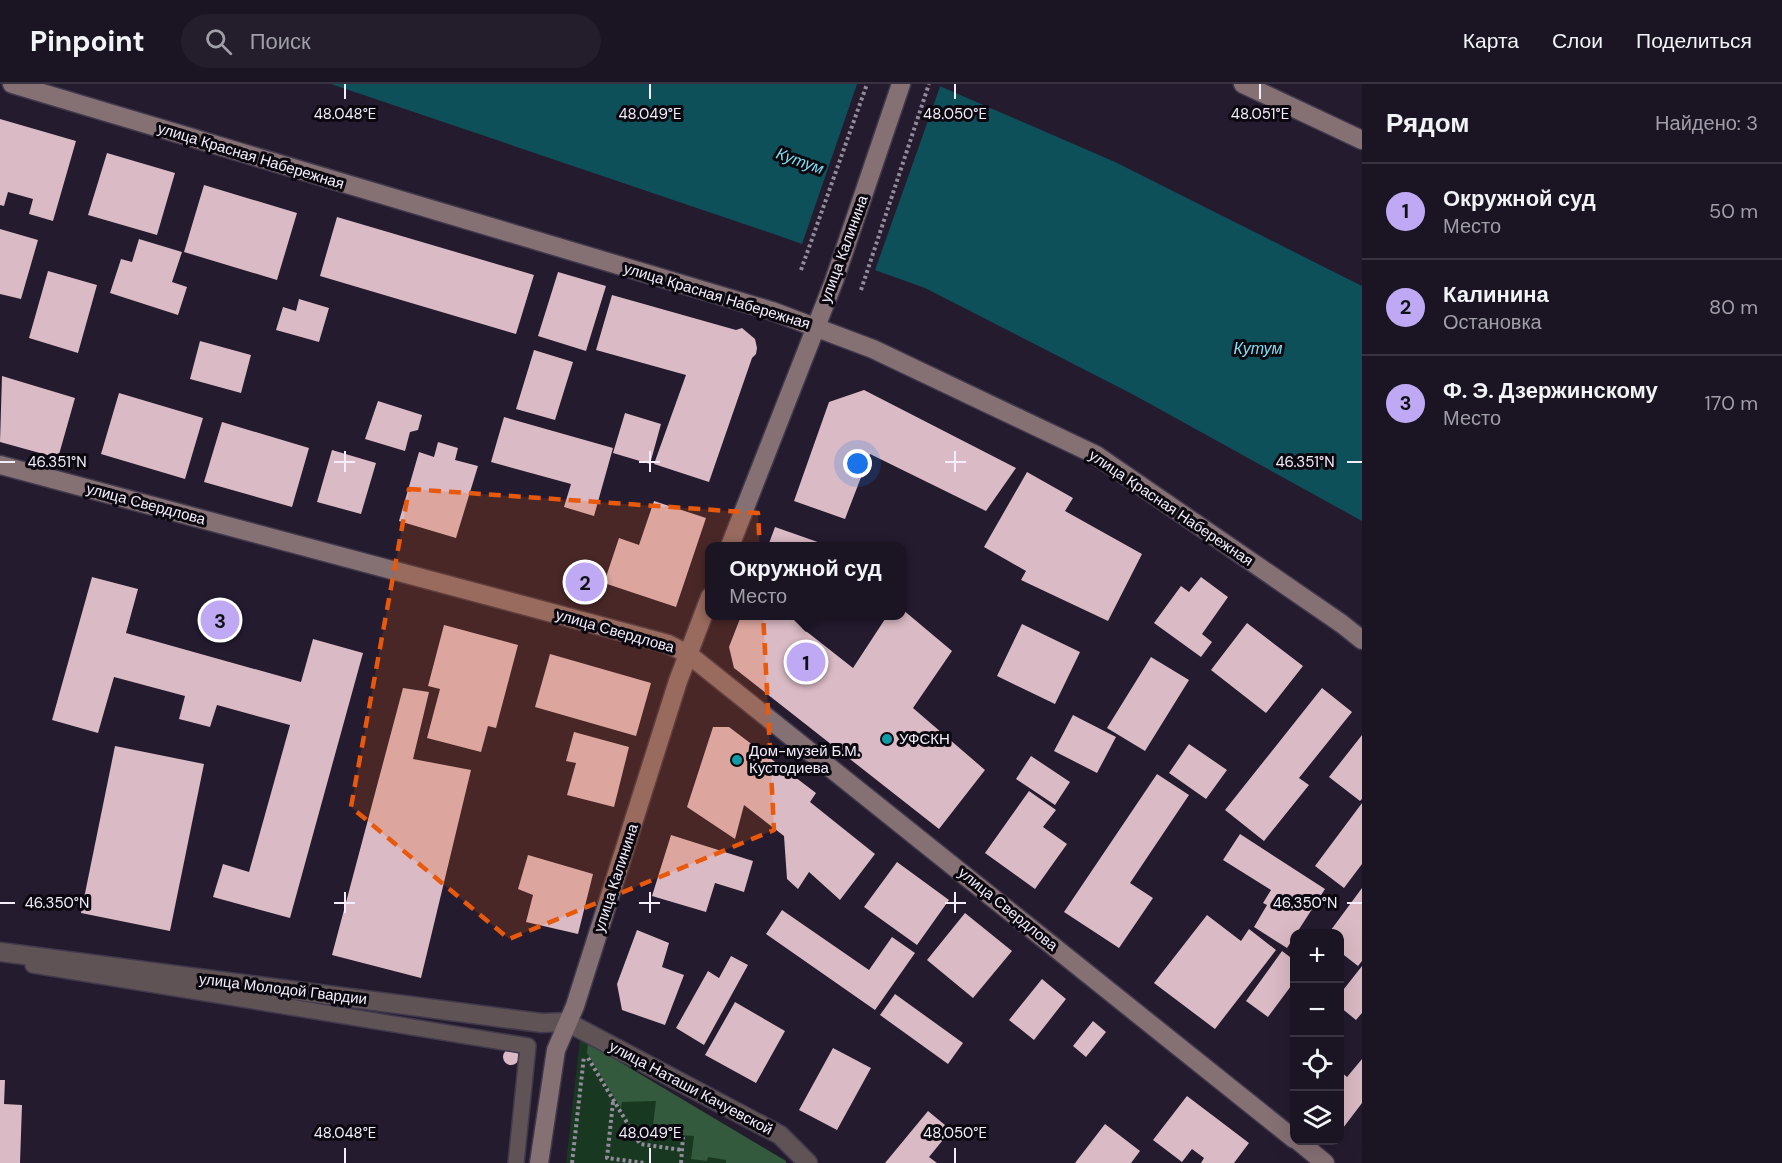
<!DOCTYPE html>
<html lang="ru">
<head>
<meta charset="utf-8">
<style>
  body { margin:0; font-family:"DM Sans",sans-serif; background:#241d2b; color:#f1f3f6 }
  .controls { position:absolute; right:18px; bottom:18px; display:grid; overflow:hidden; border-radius:12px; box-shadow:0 6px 24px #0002 }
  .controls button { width:54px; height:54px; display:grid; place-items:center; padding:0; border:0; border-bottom:2px solid #393341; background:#1b1423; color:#f1f3f6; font:30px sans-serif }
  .you { position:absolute; left:858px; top:380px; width:21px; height:21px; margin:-15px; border:4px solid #fff; border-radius:50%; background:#1a73e8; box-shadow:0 0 0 9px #1a73e833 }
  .badge { display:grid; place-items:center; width:39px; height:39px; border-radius:50%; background:#bfa9f4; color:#111; font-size:20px; font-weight:700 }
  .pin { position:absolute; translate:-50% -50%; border:3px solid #fff; box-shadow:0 2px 6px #0006 }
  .popup { position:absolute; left:705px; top:458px; width:201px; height:78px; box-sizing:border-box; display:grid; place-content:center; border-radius:12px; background:#1b1423; filter:drop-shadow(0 2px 4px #0005); font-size:20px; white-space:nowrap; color:#a09ea6 }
  .popup b { font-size:22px; color:#f1f3f6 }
  .popup::after { content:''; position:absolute; left:50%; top:100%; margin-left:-12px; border:12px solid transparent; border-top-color:#1b1423 }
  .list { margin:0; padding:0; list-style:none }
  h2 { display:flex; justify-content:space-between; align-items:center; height:78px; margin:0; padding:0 24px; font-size:26px }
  h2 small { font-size:20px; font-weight:400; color:#a09ea6 }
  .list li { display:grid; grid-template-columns:39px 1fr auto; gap:18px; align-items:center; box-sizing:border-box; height:96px; padding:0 24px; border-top:2px solid #393341 }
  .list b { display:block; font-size:22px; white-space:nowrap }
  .list p { margin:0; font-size:20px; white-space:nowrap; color:#a09ea6 }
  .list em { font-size:20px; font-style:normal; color:#a09ea6 }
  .icon { flex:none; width:33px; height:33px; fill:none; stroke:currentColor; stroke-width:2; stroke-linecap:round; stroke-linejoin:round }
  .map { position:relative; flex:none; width:1362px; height:1079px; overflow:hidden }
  header { display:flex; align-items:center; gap:36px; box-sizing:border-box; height:84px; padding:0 30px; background:#1b1423; border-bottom:2px solid #393341 }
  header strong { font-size:28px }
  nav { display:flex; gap:33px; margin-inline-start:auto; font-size:21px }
  .search { width:420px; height:54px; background:#241d2b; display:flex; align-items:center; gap:15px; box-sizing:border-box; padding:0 21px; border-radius:33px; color:#a09ea6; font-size:22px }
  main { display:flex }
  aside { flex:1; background:#1b1423 }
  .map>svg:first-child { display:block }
  .green { fill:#183821 }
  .forest { fill:#345a3d }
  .water { fill:#0e505a }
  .pier { fill:#241b2f }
  .building { fill:#dabac4 }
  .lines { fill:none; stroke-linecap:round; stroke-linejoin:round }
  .lane-casing { stroke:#41394c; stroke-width:18 }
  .street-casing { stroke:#41394c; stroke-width:21 }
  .secondary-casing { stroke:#41394c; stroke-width:21 }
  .path { stroke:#928b9c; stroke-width:4; stroke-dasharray:3 3; stroke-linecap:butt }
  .lane { stroke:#605356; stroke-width:15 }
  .street { stroke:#605356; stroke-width:18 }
  .secondary { stroke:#857074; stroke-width:18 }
  .marked { fill:#e8590c; fill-opacity:0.2; stroke:#e8590c; stroke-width:4.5; stroke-dasharray:12 8; stroke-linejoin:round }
  .ticks { fill:none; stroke:#f4eefc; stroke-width:2 }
  .culture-dot { fill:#0f9aa8; stroke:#0b0810; stroke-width:2 }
  .labels { text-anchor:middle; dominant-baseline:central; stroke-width:6; stroke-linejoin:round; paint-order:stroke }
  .street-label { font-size:15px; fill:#f4eefc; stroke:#0b0810 }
  .poi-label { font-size:15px; fill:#f4eefc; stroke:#0b0810; text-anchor:start }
  .water-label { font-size:16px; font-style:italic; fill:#7fdff0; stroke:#0b0810 }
  .ticks-label { font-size:15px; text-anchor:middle; fill:#f4eefc; stroke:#0b0810; stroke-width:6; stroke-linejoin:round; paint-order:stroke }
</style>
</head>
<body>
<header>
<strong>Pinpoint</strong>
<div class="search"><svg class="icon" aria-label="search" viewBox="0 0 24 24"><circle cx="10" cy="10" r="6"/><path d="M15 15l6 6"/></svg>Поиск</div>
<nav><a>Карта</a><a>Слои</a><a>Поделиться</a></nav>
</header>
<main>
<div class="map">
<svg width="1362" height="1079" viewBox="0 0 1362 1079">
  <rect width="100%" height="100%" fill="#241b2f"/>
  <path class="green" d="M 580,955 L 786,1077 L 786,1079 L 566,1079 Z"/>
  <path class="forest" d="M 588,959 L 786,1077 L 786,1079 L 726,1079 L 726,1076 L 708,1073 L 707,1077 L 691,1075 L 694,1052 L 652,1049 L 656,1017 L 622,1018 L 621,1024 L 587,969 Z"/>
  <path class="water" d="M 331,0 L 935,0 L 1115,78 L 1362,202 L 1362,437 L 1134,311 L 925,204 L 771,149 Z"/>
  <path class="pier" d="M 857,0 L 941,0 L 874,189 L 801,163 Z"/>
  <path class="building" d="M 0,35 L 76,57 L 53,137 L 29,130 L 33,115 L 8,108 L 4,122 L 0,121 Z
    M 107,69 L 175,89 L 157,151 L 88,131 Z
    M 204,101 L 297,129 L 277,196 L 184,168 Z
    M 337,133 L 534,191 L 516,250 L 320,192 Z
    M 0,145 L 38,156 L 21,215 L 0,210 Z
    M 139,155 L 182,168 L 172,198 L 187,203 L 178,231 L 110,209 L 121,175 L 132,178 Z
    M 48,187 L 97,201 L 78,269 L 29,254 Z
    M 558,188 L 606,202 L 586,267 L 538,252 Z
    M 612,211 L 736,246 L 742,244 L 755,255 L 757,264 L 756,270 L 752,274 L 709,398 L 654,380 L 686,291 L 596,266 Z
    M 299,215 L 329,224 L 319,258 L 276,246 L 283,223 L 296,227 Z
    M 200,257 L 251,271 L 241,309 L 190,295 Z
    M 534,266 L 573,278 L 555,336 L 516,325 Z
    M 2,292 L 75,314 L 58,374 L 0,358 Z
    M 864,306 L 1016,384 L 986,427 L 870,370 L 845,435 L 794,417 L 829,318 Z
    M 119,309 L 203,334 L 185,395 L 101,370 Z
    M 378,317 L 422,331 L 418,346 L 410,348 L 405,367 L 365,355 Z
    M 625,329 L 661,340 L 650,380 L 613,369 Z
    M 504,333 L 613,364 L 594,432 L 564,423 L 571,400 L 491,378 Z
    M 222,338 L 309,364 L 292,423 L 204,398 Z
    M 438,358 L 458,364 L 455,376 L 478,382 L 456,454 L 399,437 L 419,368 L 434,373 Z
    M 332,366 L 376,379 L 361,430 L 317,418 Z
    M 1027,388 L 1073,414 L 1065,427 L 1142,470 L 1108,537 L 1021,496 L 1026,487 L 984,463 Z
    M 654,417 L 706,434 L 676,523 L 604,499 L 619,454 L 639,461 Z
    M 775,443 L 829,462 L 768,462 Z
    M 92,493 L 138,505 L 126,549 L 301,598 L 313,555 L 363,569 L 290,834 L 213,813 L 223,780 L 249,788 L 290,641 L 217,621 L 210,643 L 179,635 L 185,612 L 114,593 L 98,649 L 52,636 Z
    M 1201,493 L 1228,513 L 1202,550 L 1212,558 L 1201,573 L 1154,539 L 1181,502 L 1189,508 Z
    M 902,525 L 952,567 L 913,624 L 985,686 L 939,745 L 734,584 L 729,563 L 741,532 L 806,532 L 802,544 L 853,584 L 887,532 L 902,532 Z
    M 1247,539 L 1303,582 L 1266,629 L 1211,586 Z
    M 1022,540 L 1080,568 L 1055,620 L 997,592 Z
    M 444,541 L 518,561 L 496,644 L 488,642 L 481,668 L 427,654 L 440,605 L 428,602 Z
    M 550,570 L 651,599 L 636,652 L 535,623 Z
    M 1151,573 L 1189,596 L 1145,667 L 1107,644 Z
    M 403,604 L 429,608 L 413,675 L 471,686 L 421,894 L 332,871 Z
    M 1322,604 L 1352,628 L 1299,694 L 1309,701 L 1264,757 L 1225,726 Z
    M 1073,631 L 1116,653 L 1097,689 L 1054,667 Z
    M 713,643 L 729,643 L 816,709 L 810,718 L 875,770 L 840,816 L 809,788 L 798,805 L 787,795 L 784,752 L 744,721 L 735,755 L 687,723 Z
    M 574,648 L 629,663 L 614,723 L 567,711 L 576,679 L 566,677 Z
    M 1362,651 L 1362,715 L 1360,717 L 1329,693 Z
    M 1189,660 L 1227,686 L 1206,715 L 1169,689 Z
    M 115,662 L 204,680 L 170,847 L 81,829 Z
    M 1031,672 L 1070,698 L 1055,721 L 1016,695 Z
    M 1157,690 L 1189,711 L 1130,799 L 1153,814 L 1119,864 L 1064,828 Z
    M 1029,707 L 1056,726 L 1043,743 L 1067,760 L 1035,805 L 985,769 Z
    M 1362,719 L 1362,780 L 1344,804 L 1315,782 Z
    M 1240,750 L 1325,805 L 1287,864 L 1254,843 L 1267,821 L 1263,819 L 1271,806 L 1223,776 Z
    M 671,751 L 753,777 L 744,808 L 715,799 L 706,828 L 652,812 Z
    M 528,771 L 593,790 L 578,850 L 526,838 L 533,811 L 518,805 Z
    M 897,778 L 949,816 L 917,861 L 864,823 Z
    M 1362,804 L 1362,877 L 1358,882 L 1340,868 L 1340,850 L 1328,850 Z
    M 782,826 L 869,886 L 892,853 L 915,869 L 875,926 L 766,850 Z
    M 965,829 L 1012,867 L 973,914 L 927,876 Z
    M 1207,831 L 1241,857 L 1249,845 L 1276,866 L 1215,945 L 1154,899 Z
    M 637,846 L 669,859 L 662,883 L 684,891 L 665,941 L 622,926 L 617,900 Z
    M 1282,867 L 1294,876 L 1294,898 L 1268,933 L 1246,917 Z
    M 731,872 L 748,881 L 704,961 L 676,944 L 708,887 L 719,894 Z
    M 1362,882 L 1362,929 L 1356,936 L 1340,923 L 1340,910 Z
    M 1042,895 L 1066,915 L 1034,956 L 1009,936 Z
    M 895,910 L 963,959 L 948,980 L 880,931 Z
    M 735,918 L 785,947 L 756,999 L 705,971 Z
    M 1093,937 L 1106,948 L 1086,973 L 1073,962 Z
    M 833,964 L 871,984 L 837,1046 L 799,1026 Z
    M503 973a8 8 0 1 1 16 0a8 8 0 1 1-16 0Z
    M 1362,975 L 1362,1019 L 1340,1048 L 1340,987 L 1347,993 Z
    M 0,996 L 5,996 L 4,1020 L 22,1021 L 20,1079 L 0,1079 Z
    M 1187,1012 L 1249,1059 L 1234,1079 L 1201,1079 L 1204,1074 L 1192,1065 L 1182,1078 L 1153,1056 Z
    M 928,1027 L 951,1046 L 929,1073 L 937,1079 L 885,1079 Z
    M 1105,1040 L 1140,1067 L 1131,1079 L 1075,1079 Z"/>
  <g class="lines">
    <g class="lane-casing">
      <path id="lane" d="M 33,881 L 528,962 L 516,1079"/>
    </g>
    <g class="street-casing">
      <path id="street" d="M 0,868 L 542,939 L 567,938 L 780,1051 L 808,1079"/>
    </g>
    <g class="secondary-casing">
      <path id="secondary" d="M 12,0 L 772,227 L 873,265 L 1096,371 L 1342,540 L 1362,556
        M 1243,0 L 1362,56
        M 0,381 L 668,560 L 688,570 L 1294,1055
        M 730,462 L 834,197 L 901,0
        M 1297,1056 L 1325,1079
        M 539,1079 L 556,966 L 575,922 L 678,597 L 710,513"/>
    </g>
    <path class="path" d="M 801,186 L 867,0
      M 861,206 L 929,0
      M 588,974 L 640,1060 L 682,1066
      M 613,1018 L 607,1074 L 645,1079
      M 572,1079 L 584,972
      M 681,1079 L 683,1053"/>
    <use href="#lane" class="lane"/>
    <use href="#street" class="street"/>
    <use href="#secondary" class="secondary"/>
  </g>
  <path class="marked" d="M 409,405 L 758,429 L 774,746 L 509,855 L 351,723 Z"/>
  <path class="ticks" d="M 345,0 L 345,15M 650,0 L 650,15M 955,0 L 955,15M 1260,0 L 1260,15M 345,367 L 345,388M 650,367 L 650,388M 955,367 L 955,388M 0,378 L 15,378M 334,378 L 355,378M 639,378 L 660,378M 945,378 L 966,378M 1347,378 L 1362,378M 345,808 L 345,829M 650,808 L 650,829M 955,808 L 955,829M 0,819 L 15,819M 334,819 L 355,819M 639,819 L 660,819M 945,819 L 966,819M 1347,819 L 1362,819M 345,1064 L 345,1079M 650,1064 L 650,1079M 955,1064 L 955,1079"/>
  <g class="culture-dot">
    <circle cx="887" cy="655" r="6"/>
    <circle cx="737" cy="676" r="6"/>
  </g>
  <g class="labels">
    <g class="street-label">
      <text transform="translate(251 72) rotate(17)">улица Красная Набережная</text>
      <text transform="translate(844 165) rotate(-70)">улица Калинина</text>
      <text transform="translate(717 212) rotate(17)">улица Красная Набережная</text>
      <text transform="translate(146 420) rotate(15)">улица Свердлова</text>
      <text transform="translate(1171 424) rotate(34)">улица Красная Набережная</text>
      <text transform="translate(615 547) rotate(16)">улица Свердлова</text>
      <text transform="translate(616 794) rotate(-72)">улица Калинина</text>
      <text transform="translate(1008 825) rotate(39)">улица Свердлова</text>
      <text transform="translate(283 905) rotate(7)">улица Молодой Гвардии</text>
      <text transform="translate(691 1004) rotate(28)">улица Наташи Качуевской</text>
    </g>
    <g class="poi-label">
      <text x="899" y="655">УФСКН</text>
      <text x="749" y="667">Дом-музей Б.М.<tspan x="749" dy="17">Кустодиева</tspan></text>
    </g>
    <g class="water-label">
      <text transform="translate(800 77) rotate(20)">Кутум</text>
      <text x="1258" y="264">Кутум</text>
    </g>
  </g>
  <g class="ticks-label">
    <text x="345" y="35">48.048°E</text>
    <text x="650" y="35">48.049°E</text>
    <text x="955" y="35">48.050°E</text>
    <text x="1260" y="35">48.051°E</text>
    <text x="57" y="383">46.351°N</text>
    <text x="1305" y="383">46.351°N</text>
    <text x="57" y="824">46.350°N</text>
    <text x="1305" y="824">46.350°N</text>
    <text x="345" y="1054">48.048°E</text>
    <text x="650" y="1054">48.049°E</text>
    <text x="955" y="1054">48.050°E</text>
  </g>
</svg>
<div class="controls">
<button>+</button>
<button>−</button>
<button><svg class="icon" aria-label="locate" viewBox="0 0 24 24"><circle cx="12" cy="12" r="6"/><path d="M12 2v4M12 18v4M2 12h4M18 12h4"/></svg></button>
<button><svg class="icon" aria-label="layers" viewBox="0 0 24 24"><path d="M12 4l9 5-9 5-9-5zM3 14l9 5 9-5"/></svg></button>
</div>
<div class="you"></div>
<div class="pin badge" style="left:806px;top:578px">1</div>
<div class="popup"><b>Окружной суд</b>Место</div>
<div class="pin badge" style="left:585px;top:498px">2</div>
<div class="pin badge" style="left:220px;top:536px">3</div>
</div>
<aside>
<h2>Рядом<small>Найдено: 3</small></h2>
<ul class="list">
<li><span class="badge">1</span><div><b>Окружной суд</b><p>Место</p></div><em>50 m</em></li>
<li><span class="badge">2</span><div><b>Калинина</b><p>Остановка</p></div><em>80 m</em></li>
<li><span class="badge">3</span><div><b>Ф. Э. Дзержинскому</b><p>Место</p></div><em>170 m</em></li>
</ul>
</aside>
</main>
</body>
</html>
